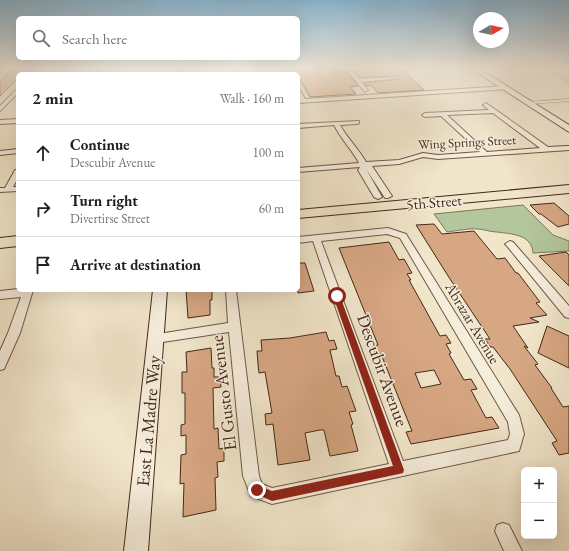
<!DOCTYPE html>
<html lang="en">
<head>
<meta charset="utf-8">
<style>
  body { margin:0; font-family:"EB Garamond",serif; background:#f6f6f6; color:#202124 }
  .controls { position:absolute; right:12px; bottom:12px; display:grid; overflow:hidden; border-radius:6px; box-shadow:0 4px 16px #0002 }
  .controls button { width:36px; height:36px; display:grid; place-items:center; padding:0; border:0; border-bottom:1px solid #e0e0e0; background:#fff; color:#202124; font:20px sans-serif }
  .compass { position:absolute; left:473px; top:12px; width:36px; height:36px; border-radius:50%; background:#fff; box-shadow:0 4px 16px #0002; rotate:81deg }
  .stop { position:absolute; width:12px; height:12px; margin:-9px; border:3px solid #8f2418; border-radius:50%; background:#fff }
  .stop.end { background:#8f2418; border-color:#fff; box-shadow:0 1px 4px #0008 }
  .list { margin:0; padding:0; list-style:none }
  h2 { display:flex; justify-content:space-between; align-items:center; height:52px; margin:0; padding:0 16px; font-size:17px }
  h2 small { font-size:13px; font-weight:400; color:#757577 }
  .list li { display:grid; grid-template-columns:26px 1fr auto; gap:12px; align-items:center; box-sizing:border-box; height:56px; padding:0 16px; border-top:1px solid #e0e0e0 }
  .list b { display:block; font-size:15px; white-space:nowrap }
  .list p { margin:0; font-size:13px; white-space:nowrap; color:#757577 }
  .list em { font-size:13px; font-style:normal; color:#757577 }
  .icon { flex:none; width:22px; height:22px; fill:none; stroke:currentColor; stroke-width:2; stroke-linecap:round; stroke-linejoin:round }
  .map { position:relative; flex:none; width:569px; height:551px; overflow:hidden }
  .search { position:absolute; background:#fff; box-shadow:0 4px 16px #0002; left:16px; top:16px; width:284px; height:44px; display:flex; align-items:center; gap:10px; box-sizing:border-box; padding:0 14px; border-radius:6px; color:#757577; font-size:15px }
  .panel { position:absolute; background:#fff; box-shadow:0 4px 16px #0002; left:16px; top:72px; width:284px; height:220px; border-radius:6px }
  .map>svg:first-child { display:block }
  .green { fill:#b4c69b; stroke:#7c785a }
  .building { fill:#d7a783; stroke:#442918; fill-rule:evenodd }
  .lines { fill:none; stroke-linecap:round; stroke-linejoin:round }
  .lane-casing { stroke:#6f5844; stroke-width:1 }
  .street-casing { stroke:#6f5844; stroke-width:2 }
  .secondary-casing { stroke:#442918; stroke-width:2 }
  .primary-casing { stroke:#442918; stroke-width:2 }
  .lane { fill:#f6eedd; fill-rule:evenodd }
  .street { fill:#f6eedd; fill-rule:evenodd }
  .secondary { fill:#f6eedd; fill-rule:evenodd }
  .primary { fill:#f1e5ca; fill-rule:evenodd }
  .route { fill:#8f2418 }
  .labels { text-anchor:middle; dominant-baseline:central; stroke-width:3; stroke-linejoin:round; paint-order:stroke }
  .far-street-label { font-size:13px; fill:#442918; stroke:#f6eedd }
  .street-label { font-size:15px; fill:#442918; stroke:#f6eedd }
  .near-street-label { font-size:18px; fill:#442918; stroke:#f6eedd }
</style>
</head>
<body>
<div class="map">
<svg width="569" height="551" viewBox="0 0 569 551">
  <rect width="100%" height="100%" fill="#f1e5ca"/>
  <filter id="stains"><feTurbulence type="fractalNoise" baseFrequency=".005" numOctaves="4"/><feColorMatrix values="0 0 0 0 .2 0 0 0 0 .09 0 0 0 0 .02 0 0 0 .5 -.17"/></filter>
  <radialGradient id="worn" r=".72"><stop offset=".6" stop-color="#630" stop-opacity="0"/><stop offset="1" stop-color="#630" stop-opacity=".3"/></radialGradient>
  <path class="green" d="M 523,205 L 553,235 L 569,241 L 569,251 L 533,253 C 532,234 511,234 497,232 C 490,232 484,229 478,229 C 468,228 457,231 447,232 L 434,214 Z"/>
  <path class="building" d="M 13,68 L 33,68 L 30,74 L 18,74 L 18,78 L 0,96 L 0,82 Z
    M 293,68 L 344,70 L 358,86 L 350,87 L 356,94 L 310,97 Z
    M 400,68 L 424,90 L 378,93 L 371,85 L 366,86 L 364,83 L 400,79 L 401,78 L 398,76 L 360,77 L 353,69 Z
    M 554,203 L 569,216 L 569,224 L 558,227 L 541,214 L 539,214 L 530,205 Z
    M 434,224 L 442,234 L 474,231 L 497,259 L 505,258 L 516,273 L 518,273 L 540,302 L 536,303 L 547,315 L 530,318 L 539,322 L 513,326 L 528,348 L 524,346 L 538,364 L 535,365 L 552,388 L 551,388 L 563,407 L 569,406 L 569,453 L 559,455 L 552,443 L 557,441 L 510,369 L 493,347 L 490,347 L 485,339 L 490,339 L 450,279 L 416,225 Z
    M 389,242 L 399,260 L 404,259 L 412,273 L 407,274 L 411,280 L 409,280 L 440,336 L 446,335 L 451,343 L 446,344 L 451,353 L 449,354 L 464,380 L 471,379 L 477,389 L 471,390 L 486,418 L 492,417 L 499,428 L 411,444 L 406,432 L 412,431 L 381,354 L 376,355 L 373,346 L 378,345 L 339,248 ZM 434,370 L 441,384 L 421,388 L 415,373 Z
    M 566,252 L 569,255 L 569,286 L 539,256 Z
    M 298,263 L 305,263 L 314,291 L 298,293 Z
    M 186,290 L 212,290 L 212,300 L 210,300 L 210,315 L 188,318 Z
    M 547,326 L 569,336 L 569,368 L 538,353 Z
    M 326,332 L 329,341 L 334,340 L 337,349 L 330,350 L 336,376 L 339,376 L 342,387 L 347,386 L 356,411 L 349,412 L 353,424 L 351,425 L 358,451 L 330,456 L 324,430 L 320,430 L 305,433 L 310,460 L 278,465 L 273,424 L 266,425 L 265,414 L 272,413 L 265,372 L 259,373 L 258,364 L 257,351 L 262,351 L 261,340 L 290,338 Z
    M 211,348 L 212,368 L 214,368 L 214,377 L 220,377 L 221,387 L 213,388 L 214,429 L 218,428 L 219,449 L 224,448 L 224,461 L 217,462 L 218,477 L 215,478 L 216,510 L 183,517 L 184,483 L 180,484 L 181,455 L 186,454 L 186,435 L 181,436 L 181,425 L 185,424 L 185,393 L 182,393 L 182,372 L 187,372 L 186,352 Z"/>
  <g class="lines">
    <g class="lane-casing">
      <path id="lane" d="M 543,68 L 546,68 L 569,80 L 569,82 Z
        M 569,99 L 569,101 L 530,104 L 529,103 L 530,102 Z"/>
    </g>
    <g class="street-casing">
      <path id="street" d="M 35,68 L 40,68 L 36,74 L 31,74 Z
        M 138,68 L 142,68 L 140,74 L 136,74 Z
        M 283,68 L 288,68 L 291,74 L 287,74 Z
        M 345,68 L 350,68 L 359,79 L 398,77 L 400,78 L 361,82 L 368,90 L 365,92 Z
        M 95,69 L 99,70 L 93,74 L 87,74 Z
        M 506,86 L 509,88 L 508,89 L 298,103 L 298,99 L 299,99 L 298,89 L 300,90 L 305,99 Z
        M 18,88 L 18,93 L 0,111 L 0,106 Z
        M 486,103 L 548,147 L 567,146 L 569,146 L 569,150 L 438,159 L 423,157 L 399,164 L 372,166 L 392,196 L 388,198 L 385,198 L 366,169 L 382,197 L 378,199 L 374,197 L 358,170 L 360,167 L 298,172 L 298,168 L 359,163 C 352,150 341,139 334,125 L 298,128 L 298,124 L 359,121 L 359,123 L 357,124 L 340,125 C 347,138 359,149 366,162 L 399,160 L 423,153 L 438,155 L 480,152 L 441,116 L 425,117 L 422,115 L 425,113 L 489,110 L 483,105 ZM 493,113 L 540,148 L 487,152 L 447,115 Z
        M 18,119 L 18,123 L 0,124 L 0,120 Z
        M 18,149 L 18,153 L 0,155 L 0,151 Z
        M 15,170 L 18,170 L 18,178 L 13,187 L 18,187 L 18,191 L 0,192 L 0,188 L 5,188 Z
        M 388,228 L 406,234 L 519,415 L 524,434 L 519,451 L 272,504 L 251,496 L 243,476 L 229,332 L 156,343 L 152,341 L 150,338 L 152,335 L 228,323 L 226,290 L 236,290 L 259,476 L 262,484 L 272,488 L 389,464 L 313,241 L 298,243 L 298,237 ZM 387,234 L 400,238 L 508,422 L 510,434 L 508,440 L 403,461 L 321,241 Z
        M 510,241 L 513,242 L 569,306 L 569,318 L 565,317 L 507,246 L 505,244 Z
        M 18,289 L 33,290 L 20,333 L 4,369 L 0,370 L 0,351 L 8,333 L 21,297 L 0,299 L 0,291 Z
        M 503,523 L 509,525 L 522,551 L 504,551 L 495,531 L 497,525 Z"/>
    </g>
    <g class="secondary-casing">
      <path id="secondary" d="M 180,68 L 186,68 L 186,74 L 180,74 Z
        M 470,68 L 478,68 L 569,125 L 569,132 Z
        M 153,290 L 167,290 L 148,551 L 124,551 Z"/>
    </g>
    <g class="primary-casing">
      <path id="primary" d="M 569,185 L 569,193 L 298,218 L 298,210 Z
        M 18,236 L 18,246 L 0,248 L 0,238 Z"/>
    </g>
    <use href="#lane" class="lane"/>
    <use href="#street" class="street"/>
    <use href="#secondary" class="secondary"/>
    <use href="#primary" class="primary"/>
  </g>
  <linearGradient id="sky" x2="0" y2="1"><stop stop-color="#89b8d6"/><stop offset="0.47" stop-color="#f9f3e7"/><stop offset="1" stop-color="#f9f3e7" stop-opacity="0"/></linearGradient>
  <rect width="569" height="145" fill="url(#sky)"/>
  <path class="route" d="M 337,293 L 340,296 L 404,470 L 403,473 L 399,474 L 272,501 L 254,493 L 252,490 L 254,486 L 257,485 L 272,491 L 393,466 L 333,296 Z"/>
  <g class="labels">
    <g class="far-street-label">
      <text transform="translate(467 142) rotate(-3)">Wing Springs Street</text>
    </g>
    <g class="street-label">
      <text transform="translate(434 202) rotate(-5)">5th Street</text>
      <text transform="translate(473 323) rotate(59)">Abrazar Avenue</text>
    </g>
    <g class="near-street-label">
      <text transform="translate(383 370) rotate(70)">Descubir Avenue</text>
      <text transform="translate(223 393) rotate(-97)">El Gusto Avenue</text>
      <text transform="translate(148 421) rotate(-85)">East La Madre Way</text>
    </g>
  </g>
  <rect width="100%" height="100%" filter="url(#stains)"/>
  <rect width="100%" height="100%" fill="url(#worn)"/>
</svg>
<div class="controls">
<button>+</button>
<button>−</button>
</div>
<svg class="compass" viewBox="-18 -18 36 36"><path d="M0-13l5 13h-10z" fill="#e53935"/><path d="M0 13l5-13h-10z" fill="#757577"/></svg>
<div class="stop" style="left:337px;top:296px"></div>
<div class="stop end" style="left:257px;top:490px"></div>
<div class="search"><svg class="icon" aria-label="search" viewBox="0 0 24 24"><circle cx="10" cy="10" r="6"/><path d="M15 15l6 6"/></svg>Search here</div>
<section class="panel">
<h2>2 min<small>Walk · 160 m</small></h2>
<ul class="list">
<li><svg class="icon" aria-label="ahead" viewBox="0 0 24 24"><path d="M12 20V5M6 11l6-6 6 6"/></svg><div><b>Continue</b><p>Descubir Avenue</p></div><em>100 m</em></li>
<li><svg class="icon" aria-label="right" viewBox="0 0 24 24"><path d="M7 20v-9h11M14 6l5 5-5 5"/></svg><div><b>Turn right</b><p>Divertirse Street</p></div><em>60 m</em></li>
<li><svg class="icon" aria-label="arrive" viewBox="0 0 24 24"><path d="M6 21V4h12l-3 4 3 4H6"/></svg><div><b>Arrive at destination</b></div></li>
</ul>
</section>
</div>
</body>
</html>
